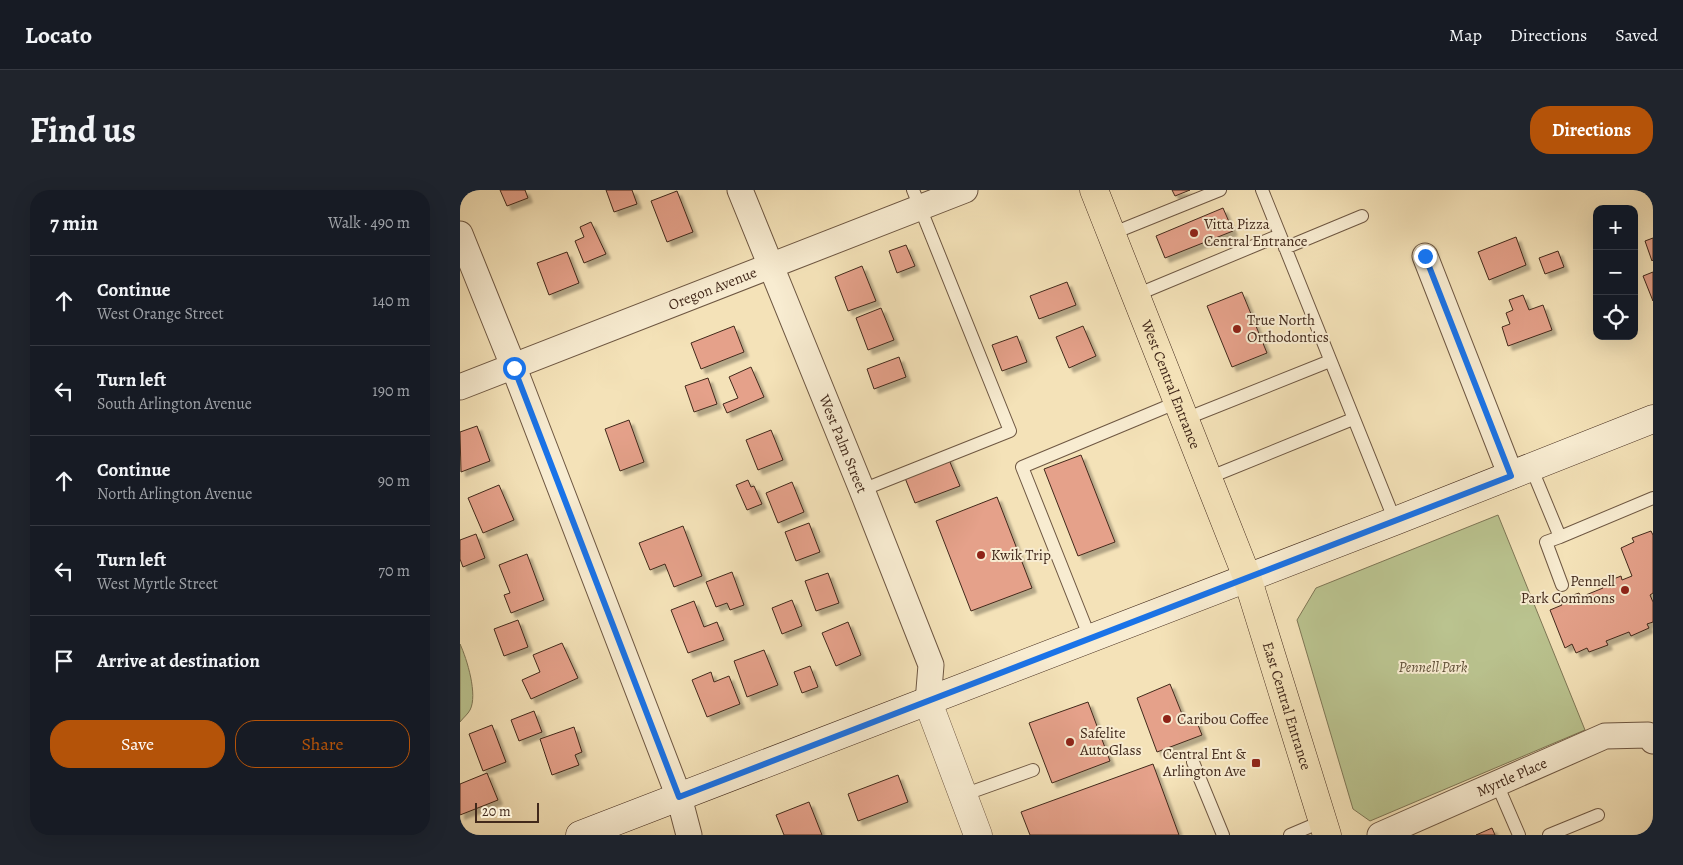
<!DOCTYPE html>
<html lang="en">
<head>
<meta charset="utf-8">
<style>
  body { margin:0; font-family:Alegreya,serif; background:#20242c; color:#f1f3f6 }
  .controls { position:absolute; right:15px; top:15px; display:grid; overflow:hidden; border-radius:10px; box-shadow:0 5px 20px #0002 }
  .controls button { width:45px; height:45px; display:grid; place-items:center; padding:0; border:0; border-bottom:1px solid #363941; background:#171b24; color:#f1f3f6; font:25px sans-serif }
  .scale { position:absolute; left:15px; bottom:12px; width:64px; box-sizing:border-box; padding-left:5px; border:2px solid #42291b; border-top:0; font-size:14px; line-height:18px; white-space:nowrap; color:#42291b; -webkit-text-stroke:4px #f8ecd1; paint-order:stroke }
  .stop { position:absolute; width:15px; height:15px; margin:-11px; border:4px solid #1a73e8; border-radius:50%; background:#fff }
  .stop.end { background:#1a73e8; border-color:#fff; box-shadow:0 1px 5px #0008 }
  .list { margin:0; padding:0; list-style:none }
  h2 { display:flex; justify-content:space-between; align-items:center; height:65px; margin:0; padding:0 20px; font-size:21px }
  h2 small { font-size:16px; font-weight:400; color:#9ea1a6 }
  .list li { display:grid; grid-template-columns:32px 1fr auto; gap:15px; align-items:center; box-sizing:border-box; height:90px; padding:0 20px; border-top:1px solid #363941 }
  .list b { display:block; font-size:19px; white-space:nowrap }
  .list p { margin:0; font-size:16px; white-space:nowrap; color:#9ea1a6 }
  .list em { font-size:16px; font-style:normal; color:#9ea1a6 }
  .actions { display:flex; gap:10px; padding:15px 20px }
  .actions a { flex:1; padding:11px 0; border:1px solid #b45309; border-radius:20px; text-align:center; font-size:18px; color:#b45309 }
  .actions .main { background:#b45309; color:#fff }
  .icon { flex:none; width:28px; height:28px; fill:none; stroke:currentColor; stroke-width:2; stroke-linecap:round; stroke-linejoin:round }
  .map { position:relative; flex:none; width:1193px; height:645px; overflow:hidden; border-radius:20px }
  header { display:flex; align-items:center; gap:30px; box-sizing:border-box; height:70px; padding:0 25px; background:#171b24; border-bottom:1px solid #363941 }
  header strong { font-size:24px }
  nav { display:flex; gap:28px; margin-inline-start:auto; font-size:18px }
  .intro { display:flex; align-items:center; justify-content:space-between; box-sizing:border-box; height:120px; padding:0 30px }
  h1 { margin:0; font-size:35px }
  .button { padding:12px 22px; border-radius:20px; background:#b45309; color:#fff; font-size:18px; font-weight:700 }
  main { display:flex; gap:30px; padding:0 30px }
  aside { flex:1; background:#171b24; border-radius:20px; box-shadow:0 5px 20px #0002 }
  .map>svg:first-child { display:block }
  .green { fill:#bac38f; stroke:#7e7655 }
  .building { fill:#e5a18a; stroke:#42291b; filter:url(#shadow) }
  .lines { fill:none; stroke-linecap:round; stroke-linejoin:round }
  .service-casing { stroke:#6e5742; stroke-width:14 }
  .minor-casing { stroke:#6e5742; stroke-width:27 }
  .tertiary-casing { stroke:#6e5742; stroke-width:29 }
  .secondary-casing { stroke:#42291b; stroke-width:29 }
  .trunk-casing { stroke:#42291b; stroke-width:29 }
  .service { stroke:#f8ecd1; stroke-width:12 }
  .minor { stroke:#f8ecd1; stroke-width:25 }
  .tertiary { stroke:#f8ecd1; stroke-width:28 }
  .secondary { stroke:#f8ecd1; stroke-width:28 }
  .trunk { stroke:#f4e2b8; stroke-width:28 }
  .route { stroke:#1a73e8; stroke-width:6 }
  .poi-dot { fill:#8f2418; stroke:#f8ecd1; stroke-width:2 }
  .labels { text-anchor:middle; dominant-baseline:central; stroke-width:4; stroke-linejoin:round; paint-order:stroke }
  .poi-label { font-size:15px; fill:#42291b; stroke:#f8ecd1; text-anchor:start }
  .street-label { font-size:15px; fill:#42291b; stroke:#f8ecd1 }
  .park-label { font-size:15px; font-style:italic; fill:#605038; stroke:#f8ecd1 }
</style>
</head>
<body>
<header>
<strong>Locato</strong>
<nav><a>Map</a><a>Directions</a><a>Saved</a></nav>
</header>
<div class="intro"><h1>Find us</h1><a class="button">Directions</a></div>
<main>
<aside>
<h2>7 min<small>Walk · 490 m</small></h2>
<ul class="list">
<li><svg class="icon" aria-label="ahead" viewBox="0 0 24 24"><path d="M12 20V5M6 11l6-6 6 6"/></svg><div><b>Continue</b><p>West Orange Street</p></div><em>140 m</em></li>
<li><svg class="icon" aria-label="left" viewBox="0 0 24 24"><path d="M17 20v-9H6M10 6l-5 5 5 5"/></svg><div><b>Turn left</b><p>South Arlington Avenue</p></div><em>190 m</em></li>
<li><svg class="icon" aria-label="ahead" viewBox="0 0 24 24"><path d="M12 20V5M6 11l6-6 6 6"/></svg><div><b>Continue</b><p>North Arlington Avenue</p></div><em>90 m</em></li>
<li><svg class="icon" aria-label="left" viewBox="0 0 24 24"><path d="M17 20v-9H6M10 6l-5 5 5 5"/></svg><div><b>Turn left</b><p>West Myrtle Street</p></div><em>70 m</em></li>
<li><svg class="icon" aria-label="arrive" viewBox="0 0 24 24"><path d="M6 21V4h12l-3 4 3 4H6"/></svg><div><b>Arrive at destination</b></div></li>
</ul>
<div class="actions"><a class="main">Save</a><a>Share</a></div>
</aside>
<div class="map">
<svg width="1193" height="645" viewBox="0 0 1193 645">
  <defs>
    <filter id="shadow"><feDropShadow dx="4.5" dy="4.5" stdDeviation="1" flood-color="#0004"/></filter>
  </defs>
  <rect width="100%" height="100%" fill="#f4e2b8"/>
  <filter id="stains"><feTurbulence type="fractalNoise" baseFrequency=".004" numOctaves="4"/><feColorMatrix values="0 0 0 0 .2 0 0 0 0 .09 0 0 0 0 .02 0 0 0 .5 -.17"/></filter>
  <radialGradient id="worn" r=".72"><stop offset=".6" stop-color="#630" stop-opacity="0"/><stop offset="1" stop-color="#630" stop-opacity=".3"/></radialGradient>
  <path class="green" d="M 1038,325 L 1125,540 L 910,631 L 893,619 L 837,430 L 856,398 Z
    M 0,454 C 7,469 18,505 10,520 C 8,524 3,528 0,532 Z"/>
  <path class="building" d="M 40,0 L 65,0 L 68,8 L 47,16 Z
    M 146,0 L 172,0 L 177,14 L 154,22 Z
    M 712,0 L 730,0 L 715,6 Z
    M 217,1 L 233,42 L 207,52 L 191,11 Z
    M 763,18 L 773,41 L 705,68 L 696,46 Z
    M 131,32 L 146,64 L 124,73 L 115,51 L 124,47 L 120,37 Z
    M 1056,47 L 1066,75 L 1029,90 L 1018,62 Z
    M 1193,48 L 1193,70 L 1192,71 L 1185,51 Z
    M 446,55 L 455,76 L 437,83 L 429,61 Z
    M 1098,61 L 1104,77 L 1085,84 L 1079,68 Z
    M 107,62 L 119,93 L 89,105 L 77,73 Z
    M 402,76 L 416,111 L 388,121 L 375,87 Z
    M 1193,82 L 1193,111 L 1183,86 Z
    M 607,92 L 616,115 L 579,129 L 570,106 Z
    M 782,102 L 807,163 L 772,177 L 747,116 Z
    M 1063,105 L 1069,120 L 1083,115 L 1092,140 L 1048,156 L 1042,137 L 1050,134 L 1046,123 L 1053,120 L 1049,110 Z
    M 421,118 L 434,150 L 408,160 L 396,128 Z
    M 274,136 L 284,162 L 241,179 L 231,153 Z
    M 623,136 L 636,166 L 609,178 L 596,147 Z
    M 557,146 L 567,172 L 542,181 L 532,155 Z
    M 439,167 L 446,187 L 414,199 L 407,179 Z
    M 291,177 L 304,207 L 267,223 L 263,214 L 278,208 L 269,187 Z
    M 248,188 L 257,214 L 234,222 L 225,196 Z
    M 169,230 L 184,272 L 160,281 L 145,239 Z
    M 17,236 L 30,271 L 1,282 L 0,242 Z
    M 311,240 L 323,270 L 298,280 L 286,250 Z
    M 487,265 L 500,296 L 455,313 L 443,283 Z
    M 621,265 L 655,352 L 618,366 L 584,279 Z
    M 288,290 L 291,297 L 294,296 L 302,314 L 287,320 L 276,295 Z
    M 332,292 L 344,322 L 318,333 L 306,303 Z
    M 39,295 L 54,330 L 23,343 L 8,308 Z
    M 537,307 L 572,398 L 511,421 L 476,331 Z
    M 349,333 L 360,362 L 336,371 L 325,342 Z
    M 223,336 L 242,386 L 214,397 L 205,374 L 190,380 L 179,353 Z
    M 1191,341 L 1193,345 L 1193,403 L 1190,405 L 1193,412 L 1193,432 L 1187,434 L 1189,438 L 1171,446 L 1169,442 L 1146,451 L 1148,455 L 1129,462 L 1127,458 L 1116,463 L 1112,454 L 1105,458 L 1090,420 L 1102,415 L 1100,410 L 1119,403 L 1121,407 L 1143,398 L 1141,394 L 1161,386 L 1162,390 L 1172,386 L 1161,358 L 1174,352 L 1172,348 Z
    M 16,344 L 25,368 L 3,377 L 0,369 L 0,350 Z
    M 67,364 L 84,410 L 51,423 L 44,405 L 50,403 L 39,375 Z
    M 272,382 L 284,415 L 270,420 L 267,413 L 256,417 L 246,392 Z
    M 368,383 L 379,413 L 356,421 L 345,391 Z
    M 332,410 L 342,436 L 322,444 L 312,418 Z
    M 234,411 L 244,437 L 257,432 L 264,450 L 228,463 L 211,420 Z
    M 58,430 L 68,457 L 44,466 L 34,439 Z
    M 388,432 L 401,465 L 376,476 L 362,443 Z
    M 102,453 L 118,488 L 71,509 L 62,490 L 80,482 L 73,465 Z
    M 304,460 L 318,495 L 287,507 L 274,471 Z
    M 350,476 L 358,497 L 342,503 L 334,482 Z
    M 251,482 L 254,492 L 269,486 L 280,514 L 247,527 L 232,490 Z
    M 710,494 L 726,534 L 736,530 L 742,545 L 697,562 L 677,508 Z
    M 628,512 L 650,571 L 592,593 L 569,533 Z
    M 74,521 L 82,542 L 59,551 L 51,530 Z
    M 32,535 L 46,572 L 23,581 L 9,544 Z
    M 114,537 L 122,562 L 115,565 L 119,575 L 92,585 L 80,549 Z
    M 693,574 L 719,645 L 570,645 L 561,622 Z
    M 27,583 L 38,610 L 0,625 L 0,594 Z
    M 438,585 L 448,612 L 398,631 L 388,604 Z
    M 349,612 L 362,645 L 324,645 L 316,625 Z
    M 1032,638 L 1035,645 L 1016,645 Z"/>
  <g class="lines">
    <g class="service-casing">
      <path id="service" d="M 802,0 L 935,331
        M 651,44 L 760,0
        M 825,58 L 902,26
        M 676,105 L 820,45
        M 725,229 L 870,171
        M 1071,277 L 1100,347 L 1193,308
        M 748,288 L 893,229
        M 402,300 L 550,241 L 453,0
        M 1100,347 L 1086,352 L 1102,395
        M 630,448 L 562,277 L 718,212
        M 733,572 L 763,645
        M 1037,594 L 1059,645
        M 503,605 L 573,580
        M 830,645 L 863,631
        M 1089,645 L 1138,625"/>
    </g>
    <g class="minor-casing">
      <g id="minor">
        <path id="s1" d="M 280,0 L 402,300 L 471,475 L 468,512"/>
        <path d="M 0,44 L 54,178 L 219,607 L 229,645"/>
        <path d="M 965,66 L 1051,286"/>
        <path id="s2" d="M 0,197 L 505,0"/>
        <path id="s3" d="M 920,645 L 1145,546 L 1188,545 L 1193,551"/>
      </g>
    </g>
    <g class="tertiary-casing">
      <path id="tertiary" d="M 468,512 L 518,645"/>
    </g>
    <g class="secondary-casing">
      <path id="secondary" d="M 120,645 L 935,331 L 1193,229"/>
    </g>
    <g class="trunk-casing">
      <g id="trunk">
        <path id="s4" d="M 634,0 L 787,387 L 867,645"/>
      </g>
    </g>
    <use href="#service" class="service"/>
    <use href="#minor" class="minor"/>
    <use href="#tertiary" class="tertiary"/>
    <use href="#secondary" class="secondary"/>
    <use href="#trunk" class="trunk"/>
  </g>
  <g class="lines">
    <path class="route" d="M 54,178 L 219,607 L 1051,286 L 965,66"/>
  </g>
  <g class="poi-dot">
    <circle cx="734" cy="43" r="5"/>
    <circle cx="777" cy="139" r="5"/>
    <circle cx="521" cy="365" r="5"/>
    <circle cx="1165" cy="400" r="5"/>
    <circle cx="707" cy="529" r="5"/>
    <circle cx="610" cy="552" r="5"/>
    <rect x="791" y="568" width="10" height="10" rx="2.5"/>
  </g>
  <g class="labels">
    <g class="poi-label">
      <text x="744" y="34">Vitta Pizza<tspan x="744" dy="17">Central Entrance</tspan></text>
      <text x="787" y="130">True North<tspan x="787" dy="17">Orthodontics</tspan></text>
      <text x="531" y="365">Kwik Trip</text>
      <text x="1155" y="391" text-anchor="end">Pennell<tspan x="1155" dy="17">Park Commons</tspan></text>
      <text x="717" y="529">Caribou Coffee</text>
      <text x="620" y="543">Safelite<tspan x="620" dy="17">AutoGlass</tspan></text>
      <text x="786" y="564" text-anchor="end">Central Ent &amp;<tspan x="786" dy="17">Arlington Ave</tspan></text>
    </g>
    <g class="street-label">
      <text stroke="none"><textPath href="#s2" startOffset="271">Oregon Avenue</textPath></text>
      <text stroke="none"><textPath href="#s4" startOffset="209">West Central Entrance</textPath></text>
      <text stroke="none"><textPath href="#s1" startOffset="274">West Palm Street</textPath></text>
      <text stroke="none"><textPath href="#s4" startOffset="551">East Central Entrance</textPath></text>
      <text stroke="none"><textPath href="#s3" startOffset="144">Myrtle Place</textPath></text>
    </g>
    <g class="park-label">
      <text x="973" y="477">Pennell Park</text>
    </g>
  </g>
  <rect width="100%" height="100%" filter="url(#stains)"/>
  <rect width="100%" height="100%" fill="url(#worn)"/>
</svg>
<div class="controls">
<button>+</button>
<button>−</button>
<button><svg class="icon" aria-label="locate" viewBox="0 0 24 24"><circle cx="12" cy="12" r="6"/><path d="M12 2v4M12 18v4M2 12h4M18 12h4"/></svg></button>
</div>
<div class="scale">20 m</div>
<div class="stop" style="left:54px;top:178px"></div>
<div class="stop end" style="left:965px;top:66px"></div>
</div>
</main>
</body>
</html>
